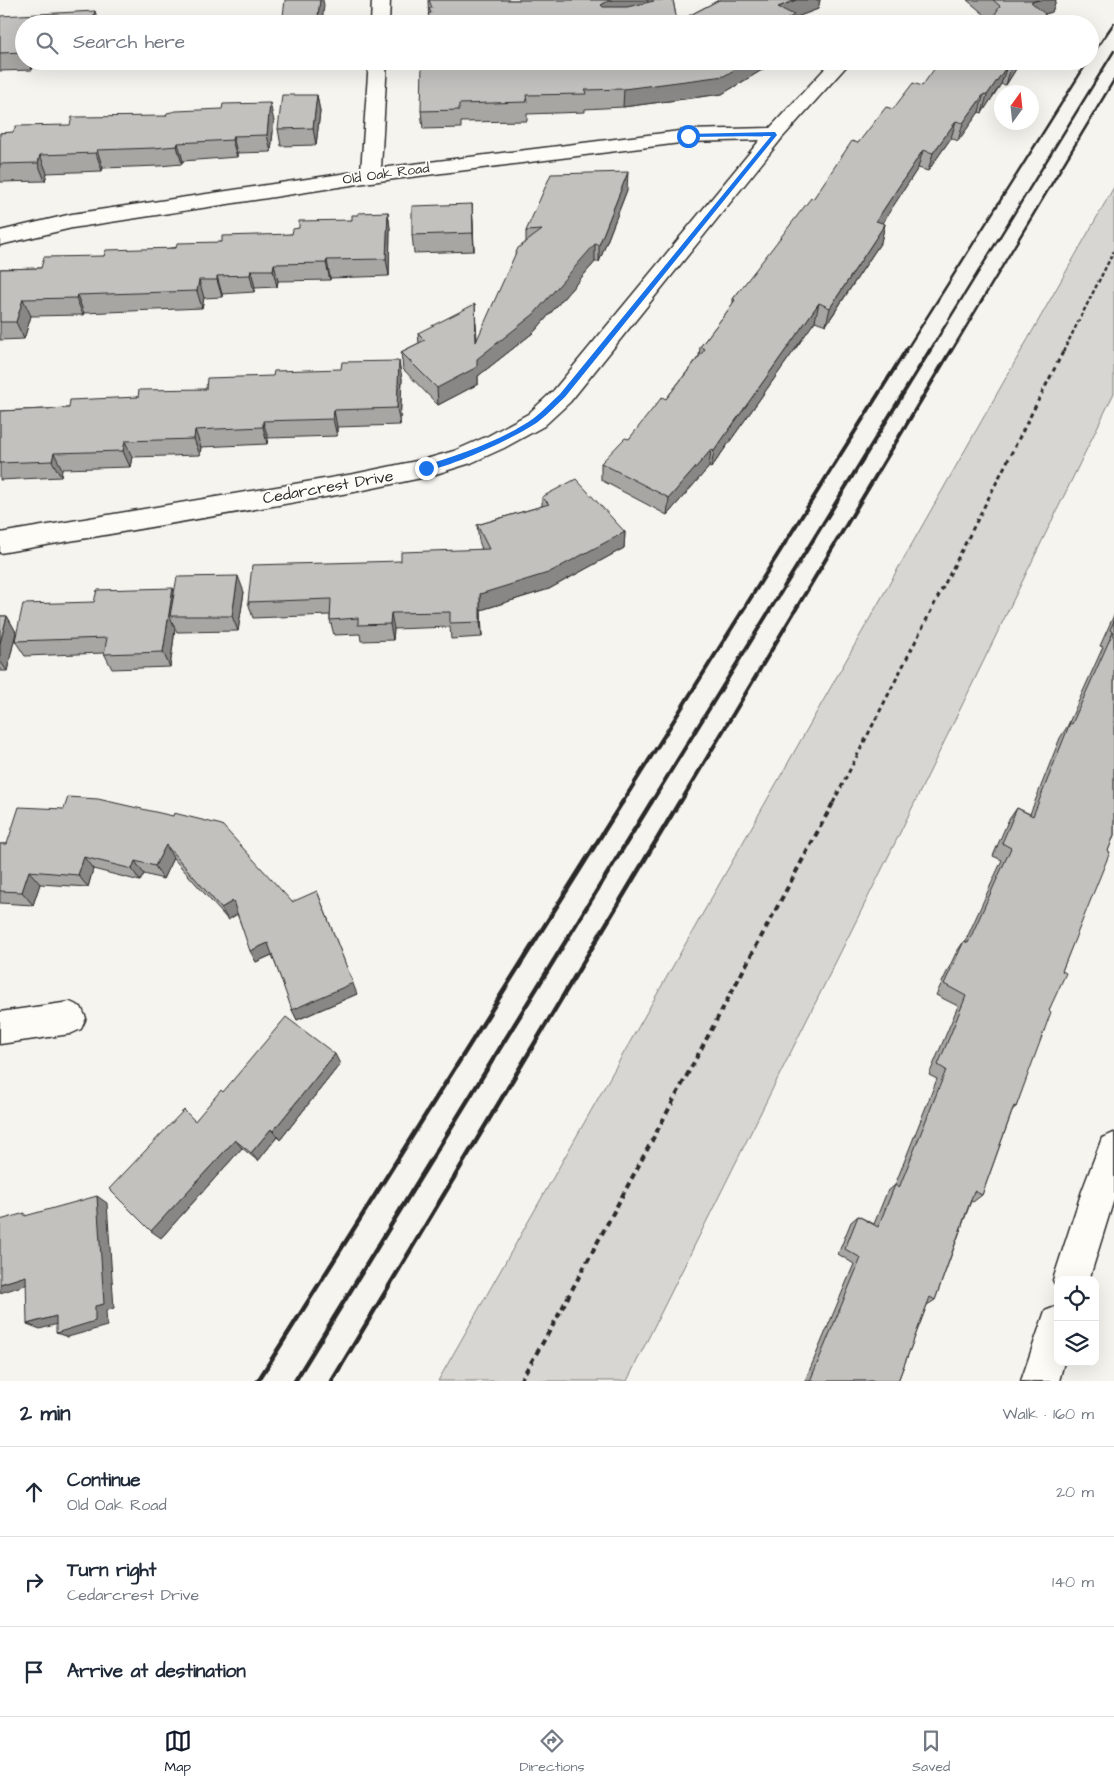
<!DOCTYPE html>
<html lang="en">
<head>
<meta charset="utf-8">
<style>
  body { margin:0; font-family:"Architects Daughter",sans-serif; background:#f6f6f7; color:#1f2937 }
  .controls { position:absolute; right:15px; bottom:15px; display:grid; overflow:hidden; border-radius:10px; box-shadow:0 5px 20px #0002 }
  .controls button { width:45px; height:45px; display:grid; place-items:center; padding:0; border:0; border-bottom:1px solid #e0e1e3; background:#fff; color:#1f2937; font:25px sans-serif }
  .compass { position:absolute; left:994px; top:85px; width:45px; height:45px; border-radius:50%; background:#fff; box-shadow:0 5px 20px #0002; rotate:15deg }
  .stop { position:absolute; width:15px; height:15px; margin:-11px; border:4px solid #1a73e8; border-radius:50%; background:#fff }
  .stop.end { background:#1a73e8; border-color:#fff; box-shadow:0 1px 5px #0008 }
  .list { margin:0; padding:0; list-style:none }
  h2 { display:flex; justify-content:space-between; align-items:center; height:65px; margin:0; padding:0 20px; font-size:21px }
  h2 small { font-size:16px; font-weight:400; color:#747a83 }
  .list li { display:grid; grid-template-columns:32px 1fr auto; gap:15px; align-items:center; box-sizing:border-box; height:90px; padding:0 20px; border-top:1px solid #e0e1e3 }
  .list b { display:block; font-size:19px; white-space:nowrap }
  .list p { margin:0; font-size:16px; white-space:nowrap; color:#747a83 }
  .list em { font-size:16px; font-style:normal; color:#747a83 }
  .icon { flex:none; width:28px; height:28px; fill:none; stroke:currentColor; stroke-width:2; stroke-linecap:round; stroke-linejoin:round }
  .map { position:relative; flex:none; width:1114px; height:1381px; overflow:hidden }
  .search { position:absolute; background:#fff; box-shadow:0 5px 20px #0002; left:15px; right:15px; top:15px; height:55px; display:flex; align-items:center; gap:12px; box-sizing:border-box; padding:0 18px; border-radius:28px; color:#747a83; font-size:19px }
  .sheet { height:335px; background:#fff }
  nav { display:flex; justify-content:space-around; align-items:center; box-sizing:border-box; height:70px; border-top:1px solid #e0e1e3; background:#fff; font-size:14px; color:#747a83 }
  nav a { display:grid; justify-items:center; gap:2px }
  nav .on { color:#111827 }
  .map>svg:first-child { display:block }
  .green { fill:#d7d6d2; stroke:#81807e }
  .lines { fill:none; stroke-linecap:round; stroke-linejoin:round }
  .minor-casing { stroke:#2b2b2b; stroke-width:3 }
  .path-far2 { stroke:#2b2b2b; stroke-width:2.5; stroke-dasharray:4 2.5; stroke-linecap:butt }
  .path-far1 { stroke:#2b2b2b; stroke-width:3; stroke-dasharray:4.5 4; stroke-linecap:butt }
  .path { stroke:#2b2b2b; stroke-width:4; stroke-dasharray:6 4.5; stroke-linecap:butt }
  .minor { fill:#fdfcf7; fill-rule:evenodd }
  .rail-far2 { stroke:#2b2b2b; stroke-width:2.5 }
  .rail-far1 { stroke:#2b2b2b; stroke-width:4 }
  .rail { stroke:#2b2b2b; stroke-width:4.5 }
  .wall { fill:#a7a6a3; stroke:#2b2b2b }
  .shaded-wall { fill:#888785; stroke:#2b2b2b }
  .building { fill:#c2c1be; stroke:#2b2b2b }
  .route { fill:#1a73e8 }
  .labels { text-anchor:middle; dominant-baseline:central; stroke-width:4; stroke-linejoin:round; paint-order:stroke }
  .far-street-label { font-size:14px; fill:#2b2b2b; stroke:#fdfcf7 }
  .street-label { font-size:16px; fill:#2b2b2b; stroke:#fdfcf7 }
</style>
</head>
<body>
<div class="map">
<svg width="1114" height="1381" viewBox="0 0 1114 1381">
  <rect width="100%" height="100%" fill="#f5f4ef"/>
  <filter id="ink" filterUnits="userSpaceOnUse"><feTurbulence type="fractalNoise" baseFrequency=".02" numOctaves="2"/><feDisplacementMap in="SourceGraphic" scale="10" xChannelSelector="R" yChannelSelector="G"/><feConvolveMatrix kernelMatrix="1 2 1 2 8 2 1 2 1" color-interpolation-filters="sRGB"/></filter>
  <g filter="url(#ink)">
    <path class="green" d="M 1114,187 L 1114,393 L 895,843 L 627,1381 L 438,1381 Z"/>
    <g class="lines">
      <g class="minor-casing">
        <path id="minor" d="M 372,0 L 390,0 L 389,24 L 371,24 Z
          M 369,61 L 387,61 L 381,168 L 688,130 L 770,128 L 832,61 L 851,61 L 782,138 L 570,402 L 544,426 L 504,448 L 471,463 L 426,477 L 354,492 L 0,553 L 0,533 L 354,474 L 426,459 L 454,451 L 488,436 L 528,414 L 554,390 L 760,140 L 688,142 L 371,182 L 72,228 L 0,245 L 0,231 L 72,214 L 361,171 Z
          M 70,1002 L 81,1007 L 86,1018 L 81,1029 L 70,1034 L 0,1044 L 0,1012 Z
          M 1114,1133 L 1114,1199 L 1089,1280 L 1058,1280 L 1058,1291 L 1053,1280 L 1082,1191 L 1102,1138 Z
          M 1058,1306 L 1058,1362 L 1064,1362 L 1059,1381 L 1021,1381 L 1045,1311 Z"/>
      </g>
      <path class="path-far2" d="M 1063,352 L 1114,251"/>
      <path class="path-far1" d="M 833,803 L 1064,350"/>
      <path class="path" d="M 520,1381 L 552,1327 L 834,801"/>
      <use href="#minor" class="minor"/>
      <path class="rail-far2" d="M 1090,58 L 1114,23
        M 905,352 L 1088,61
        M 929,352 L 1114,51
        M 951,352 L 1114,80"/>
      <path class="rail-far1" d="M 622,803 L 906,350
        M 651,803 L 930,350
        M 680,803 L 951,350"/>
      <path class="rail" d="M 258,1381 L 623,801
        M 295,1381 L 652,801
        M 332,1381 L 680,801"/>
    </g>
    <path class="wall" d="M 428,0 L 673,0 L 677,22 L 719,0 L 820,0 L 818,9 L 794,18 L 793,24 L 429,24 Z
      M 967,0 L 1056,0 L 1052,12 L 1045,14 L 1042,24 L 989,24 L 991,20 Z
      M 0,16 L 24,24 L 24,61 L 35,61 L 32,70 L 0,71 Z
      M 440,61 L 772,61 L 772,64 L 722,94 L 623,107 L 585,109 L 585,112 L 527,114 L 527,121 L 461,122 L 461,128 L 423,129 L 421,111 L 440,62 Z
      M 963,61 L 1021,61 L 1006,85 L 1001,84 L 982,113 L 979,112 L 958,141 L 951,138 L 928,171 L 918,168 L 882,223 L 885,224 L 881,242 L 833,315 L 826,325 L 815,321 L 711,468 L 709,467 L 667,515 L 601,480 L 601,463 L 629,439 L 666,399 L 699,356 L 700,347 L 726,313 L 733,304 L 733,299 L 813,199 L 858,143 L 893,109 L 922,86 L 961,64 Z
      M 317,95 L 320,112 L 316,145 L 281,146 L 278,129 Z
      M 274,121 L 271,152 L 237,153 L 237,157 L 183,161 L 182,164 L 159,166 L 103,168 L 102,171 L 47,173 L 45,181 L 0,182 L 0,133 Z
      M 627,190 L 599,262 L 595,262 L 534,332 L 478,376 L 478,384 L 438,405 L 403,369 L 401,352 L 419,343 L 418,333 L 476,322 L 477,341 L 526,242 L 526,231 Z
      M 472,204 L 474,251 L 414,253 L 412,235 Z
      M 388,212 L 390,229 L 389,276 L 330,278 L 330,280 L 278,281 L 277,287 L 255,288 L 254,292 L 222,294 L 222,297 L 204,298 L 202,308 L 84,313 L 83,315 L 31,316 L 24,339 L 0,340 L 0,269 L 41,268 L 104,256 L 222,242 L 292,234 L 299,228 L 352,220 Z
      M 402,378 L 400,425 L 337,427 L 337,436 L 268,438 L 267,444 L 201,447 L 200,455 L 132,457 L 130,467 L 62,469 L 61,477 L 0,480 L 0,411 L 69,408 L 138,397 L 206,389 Z
      M 542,497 L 625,532 L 624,548 L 549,589 L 481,610 L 482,637 L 451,639 L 450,627 L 394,629 L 393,640 L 361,641 L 360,634 L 334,635 L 330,620 L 330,615 L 253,618 L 248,602 L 401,561 L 482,549 L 479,541 L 477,525 L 542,506 Z
      M 174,592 L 244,592 L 238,631 L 177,632 L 175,629 L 170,667 L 112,669 L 104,653 L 25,656 L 15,641 L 94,602 Z
      M 1114,615 L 1114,835 L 1062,971 L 1049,1010 L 1016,1107 L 1013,1109 L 982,1195 L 973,1202 L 971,1201 L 935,1300 L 927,1305 L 898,1381 L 805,1381 L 854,1264 L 838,1254 L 851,1222 L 858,1216 L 874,1224 L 887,1192 L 895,1185 L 937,1079 L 929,1075 L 958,1006 L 936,995 L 956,953 L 964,941 L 965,942 L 1002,860 L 993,856 L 1008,821 L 1017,808 L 1030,814 L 1060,738 L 1067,727 L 1103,647 L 1100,646 Z
      M 0,616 L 7,616 L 16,632 L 7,671 L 0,671 Z
      M 173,816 L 357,994 L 297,1020 L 272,955 L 256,962 L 237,914 L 228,920 L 173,858 L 163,879 L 144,874 L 140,881 L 93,869 L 88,887 L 40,884 L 33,905 L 0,903 L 0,844 L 7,844 Z
      M 340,1064 L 280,1140 L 277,1137 L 258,1161 L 242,1148 L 161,1238 L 195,1121 L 223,1092 Z"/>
    <path class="shaded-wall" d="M 320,0 L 323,0 L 324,5 L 322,24 L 317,24 Z
      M 612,0 L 648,0 L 648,11 L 600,24 L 601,5 L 608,1 Z
      M 796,0 L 820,0 L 818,9 L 794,18 L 793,24 L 776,24 L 778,7 Z
      M 1039,0 L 1056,0 L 1052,12 L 1045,14 L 1042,24 L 1039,24 L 1031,2 Z
      M 95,11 L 99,24 L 92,24 Z
      M 29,61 L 35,61 L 32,70 Z
      M 749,61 L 772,61 L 772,64 L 722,94 L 623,107 L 624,89 Z
      M 1015,61 L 1021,61 L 1006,85 L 1011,67 Z
      M 1007,66 L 1001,84 L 982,113 L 987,95 Z
      M 984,94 L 979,112 L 958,141 L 963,123 Z
      M 317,95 L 320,112 L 316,145 L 313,128 Z
      M 270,103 L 274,121 L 271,152 L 267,135 Z
      M 956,121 L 951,138 L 928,171 L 933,153 Z
      M 233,136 L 237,153 L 237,157 L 232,140 Z
      M 178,143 L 183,161 L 182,164 L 177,146 Z
      M 97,150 L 103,168 L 102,171 L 96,153 Z
      M 923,150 L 918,168 L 872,239 L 876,221 Z
      M 40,155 L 47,173 L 45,181 L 38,163 Z
      M 628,172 L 627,190 L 599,262 L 599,245 Z
      M 472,204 L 473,221 L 474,251 L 473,233 Z
      M 388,212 L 390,229 L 389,276 L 386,259 Z
      M 885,224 L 881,242 L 826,325 L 830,308 Z
      M 595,244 L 595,262 L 534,332 L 478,376 L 478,384 L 438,405 L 437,388 L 476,342 L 475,304 L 477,358 Z
      M 327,260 L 330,278 L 330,280 L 326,263 Z
      M 274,264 L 278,281 L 277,287 L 273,270 Z
      M 251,270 L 255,288 L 254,292 L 250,275 Z
      M 217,276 L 222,294 L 222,297 L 217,280 Z
      M 199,280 L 204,298 L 202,308 L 197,291 Z
      M 77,295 L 84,313 L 83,315 L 76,298 Z
      M 23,299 L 31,316 L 24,339 L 16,322 Z
      M 819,303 L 815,321 L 711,468 L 714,451 Z
      M 399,361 L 402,378 L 400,425 L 397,408 Z
      M 334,410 L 337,427 L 337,436 L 333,419 Z
      M 263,421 L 268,438 L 267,444 L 263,427 Z
      M 195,430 L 201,447 L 200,455 L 194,439 Z
      M 125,441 L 132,457 L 130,467 L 123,451 Z
      M 711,450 L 709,467 L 667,515 L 669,498 Z
      M 54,453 L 62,469 L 61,477 L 52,461 Z
      M 625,532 L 624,548 L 549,589 L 481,610 L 482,637 L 480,622 L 480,594 Z
      M 238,576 L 244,592 L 238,631 L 232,616 Z
      M 173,588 L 179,604 L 170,616 L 175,629 L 170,667 L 163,652 Z
      M 391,613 L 394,629 L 393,640 L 390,624 Z
      M 7,616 L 16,632 L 7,671 L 0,661 L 0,643 Z
      M 166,845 L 173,858 L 163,879 L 155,866 Z
      M 84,857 L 93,869 L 88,887 L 78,875 Z
      M 135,861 L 144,874 L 140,881 L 132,869 Z
      M 29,871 L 40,884 L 33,905 L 22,892 Z
      M 317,891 L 357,994 L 297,1020 L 292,1010 Z
      M 233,901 L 239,913 L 228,920 L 221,908 Z
      M 268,943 L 274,954 L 256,962 L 250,951 Z
      M 335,1054 L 340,1064 L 280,1140 L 273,1131 Z
      M 271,1129 L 277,1137 L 258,1161 L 251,1153 Z
      M 235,1140 L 242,1148 L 161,1238 L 151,1231 Z
      M 97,1196 L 107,1203 L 114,1308 L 106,1311 L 107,1326 L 68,1337 L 56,1333 L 95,1306 Z
      M 26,1276 L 38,1281 L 0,1293 L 0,1284 Z
      M 56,1316 L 68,1321 L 40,1329 L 27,1324 Z"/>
    <path class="building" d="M 285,0 L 320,0 L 317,24 L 282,24 Z
      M 429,0 L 612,0 L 608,1 L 601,5 L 603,7 L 627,7 L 654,1 L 655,0 L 673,0 L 677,22 L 719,0 L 796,0 L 778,7 L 794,15 L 779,24 L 432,24 L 428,14 L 431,13 L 429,8 L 432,8 Z
      M 993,0 L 1039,0 L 1031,2 L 1045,14 L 1039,24 L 989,24 L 1000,6 Z
      M 95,11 L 92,24 L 24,24 L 24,52 L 0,53 L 0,16 Z
      M 445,61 L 749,61 L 724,76 L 624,89 L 585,90 L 586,94 L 526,95 L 527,102 L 459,104 L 459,110 L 421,111 L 422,63 L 445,62 Z
      M 940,61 L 952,61 L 961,64 L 963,61 L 1015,61 L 1011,67 L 1007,66 L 987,95 L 984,94 L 963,123 L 956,121 L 933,153 L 923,150 L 876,221 L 885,224 L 837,297 L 830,308 L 819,303 L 714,451 L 711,450 L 669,498 L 601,463 L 625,438 L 629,439 L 662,397 L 666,399 L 705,349 L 700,347 L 726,313 L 735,300 L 733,299 L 811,198 L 813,199 L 852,141 L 858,143 L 886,107 L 893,109 L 913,83 L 922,86 Z
      M 282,95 L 317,95 L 313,128 L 278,129 Z
      M 270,103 L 267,135 L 233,136 L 232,140 L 178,143 L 177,146 L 154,148 L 97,150 L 96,153 L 40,155 L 38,163 L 0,164 L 0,133 L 13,132 L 16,126 L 70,125 L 72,117 L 76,117 L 166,116 L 167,113 L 176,111 L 222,109 L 223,104 Z
      M 628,172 L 599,245 L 595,244 L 534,314 L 477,359 L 477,367 L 437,388 L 401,352 L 425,340 L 418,333 L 475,304 L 476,342 L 518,248 L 542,230 L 526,231 L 551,174 Z
      M 472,204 L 473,233 L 412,235 L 412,206 Z
      M 388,212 L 386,259 L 327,260 L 326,263 L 274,264 L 273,270 L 251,270 L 250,275 L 217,276 L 217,280 L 199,280 L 197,291 L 77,295 L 76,298 L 23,299 L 16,322 L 0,322 L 0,269 L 41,268 L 44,257 L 104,256 L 106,250 L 176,248 L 177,243 L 222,242 L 222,236 L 292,234 L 293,229 L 299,228 L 299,221 L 352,220 L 352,215 L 358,215 L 358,213 Z
      M 399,361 L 397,408 L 334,410 L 333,419 L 263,421 L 263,427 L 195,430 L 194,439 L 125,441 L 123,451 L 54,453 L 52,461 L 0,463 L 0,411 L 69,408 L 70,400 L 138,397 L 139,390 L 206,389 L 207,378 L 273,376 L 274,371 L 341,369 L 342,362 Z
      M 576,479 L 625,532 L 548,573 L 480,594 L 480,622 L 450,623 L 450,612 L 391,613 L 390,624 L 358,625 L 358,618 L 330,620 L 331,599 L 248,602 L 252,565 L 401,561 L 401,552 L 489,549 L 477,525 L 549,504 L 542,497 Z
      M 238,576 L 232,616 L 170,616 L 177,577 Z
      M 173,588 L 163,652 L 104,654 L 107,638 L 15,641 L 23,604 L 94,602 L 97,590 Z
      M 0,616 L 7,616 L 0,643 Z
      M 1114,621 L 1114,835 L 1108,851 L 1110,852 L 1062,971 L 1066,973 L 1049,1010 L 1051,1012 L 1016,1107 L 1014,1106 L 982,1195 L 974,1191 L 935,1300 L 930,1297 L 898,1381 L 810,1381 L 861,1258 L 845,1249 L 858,1216 L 878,1227 L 895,1185 L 899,1188 L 946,1070 L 938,1065 L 966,996 L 944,984 L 964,941 L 968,943 L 1011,848 L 1002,843 L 1017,808 L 1033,816 L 1070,723 L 1072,724 L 1113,632 L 1110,630 Z
      M 68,797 L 98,799 L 173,816 L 174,813 L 222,825 L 292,902 L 317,891 L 353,983 L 292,1010 L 268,943 L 250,951 L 233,901 L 221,908 L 166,845 L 155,866 L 135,861 L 132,869 L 84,857 L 78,875 L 29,871 L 22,892 L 0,891 L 0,844 L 7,844 L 19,807 L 64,809 Z
      M 286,1017 L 335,1054 L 273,1131 L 271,1129 L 251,1153 L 235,1140 L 151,1231 L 109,1189 L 184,1110 L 195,1121 L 221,1090 L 223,1092 Z
      M 97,1196 L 104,1304 L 95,1306 L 95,1321 L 56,1333 L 56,1316 L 27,1324 L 26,1276 L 0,1284 L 0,1220 L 25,1213 L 25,1216 Z"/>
  </g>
  <path class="route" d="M 775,132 L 777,135 L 565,397 C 556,405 548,414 539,421 C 523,434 442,472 423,470 L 423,466 C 459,455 503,440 534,418 C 543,411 551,402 560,394 L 771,136 L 688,137 L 686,134 Z"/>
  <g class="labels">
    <g class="far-street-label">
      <text transform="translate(386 174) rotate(-8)">Old Oak Road</text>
    </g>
    <g class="street-label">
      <text transform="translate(328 487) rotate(-10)">Cedarcrest Drive</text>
    </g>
  </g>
</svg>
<div class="controls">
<button><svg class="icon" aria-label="locate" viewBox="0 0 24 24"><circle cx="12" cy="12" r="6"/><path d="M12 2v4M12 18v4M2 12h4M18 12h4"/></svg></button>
<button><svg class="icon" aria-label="layers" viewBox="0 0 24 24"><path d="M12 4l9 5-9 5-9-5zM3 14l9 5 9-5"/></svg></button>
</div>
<svg class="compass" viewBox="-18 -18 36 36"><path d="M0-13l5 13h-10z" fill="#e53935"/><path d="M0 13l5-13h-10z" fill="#747a83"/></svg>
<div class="stop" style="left:688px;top:136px"></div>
<div class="stop end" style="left:426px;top:468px"></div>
<div class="search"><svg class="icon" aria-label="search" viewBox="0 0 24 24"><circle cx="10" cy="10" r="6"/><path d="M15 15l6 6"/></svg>Search here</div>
</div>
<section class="sheet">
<h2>2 min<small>Walk · 160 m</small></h2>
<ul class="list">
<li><svg class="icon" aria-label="ahead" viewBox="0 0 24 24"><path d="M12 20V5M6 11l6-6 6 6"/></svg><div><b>Continue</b><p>Old Oak Road</p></div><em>20 m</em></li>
<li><svg class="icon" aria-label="right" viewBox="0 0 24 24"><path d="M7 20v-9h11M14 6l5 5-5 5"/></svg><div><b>Turn right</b><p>Cedarcrest Drive</p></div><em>140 m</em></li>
<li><svg class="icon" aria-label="arrive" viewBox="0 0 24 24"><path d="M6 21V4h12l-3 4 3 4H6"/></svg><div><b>Arrive at destination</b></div></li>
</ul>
</section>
<nav>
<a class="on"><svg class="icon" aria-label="map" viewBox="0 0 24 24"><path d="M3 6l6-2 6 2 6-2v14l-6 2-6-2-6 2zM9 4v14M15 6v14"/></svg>Map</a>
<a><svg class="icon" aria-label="directions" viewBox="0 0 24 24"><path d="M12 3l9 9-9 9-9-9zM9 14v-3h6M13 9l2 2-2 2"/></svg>Directions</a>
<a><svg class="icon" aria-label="saved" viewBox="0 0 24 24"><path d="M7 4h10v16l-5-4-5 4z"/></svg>Saved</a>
</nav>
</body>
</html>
